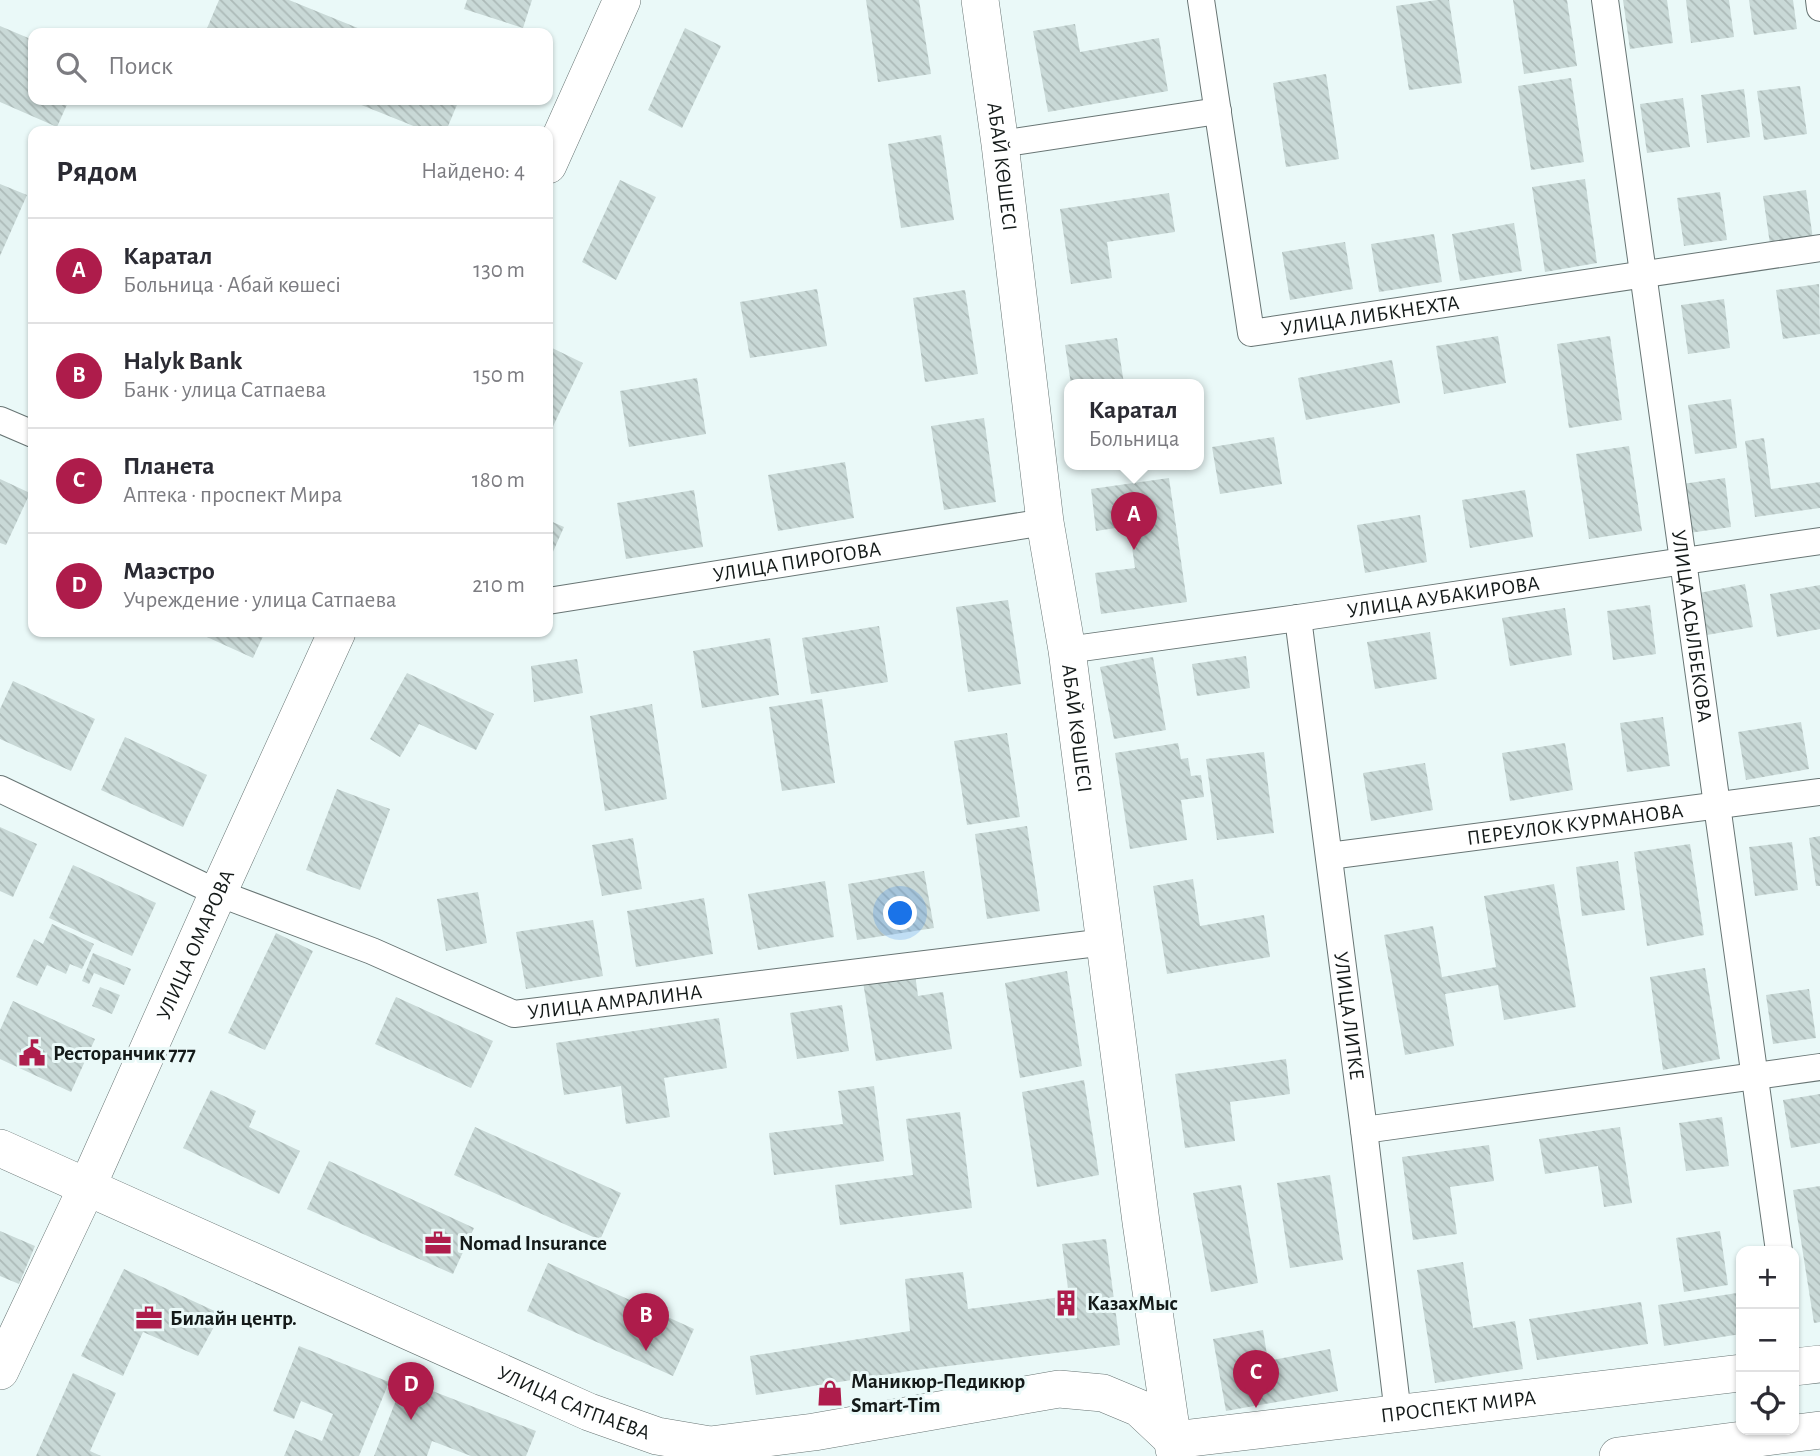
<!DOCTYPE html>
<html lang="ru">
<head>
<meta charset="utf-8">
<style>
  body { margin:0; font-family:"Alegreya Sans",sans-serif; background:#f7f7f7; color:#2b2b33 }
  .controls { position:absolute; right:21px; bottom:21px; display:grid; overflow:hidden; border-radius:14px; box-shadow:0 2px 5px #0004 }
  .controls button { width:63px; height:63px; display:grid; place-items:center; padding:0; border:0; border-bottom:2px solid #e1e1e2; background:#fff; color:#2b2b33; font:35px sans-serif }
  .you { position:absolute; left:901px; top:914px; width:24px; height:24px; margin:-18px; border:5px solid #fff; border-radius:50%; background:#1a73e8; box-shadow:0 0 0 10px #1a73e833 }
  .badge { display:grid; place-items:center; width:46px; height:46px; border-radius:50%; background:#ae1c4b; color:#fff; font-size:23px; font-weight:700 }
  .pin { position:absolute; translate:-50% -58px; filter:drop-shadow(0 2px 4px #0008) }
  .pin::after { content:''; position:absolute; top:37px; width:24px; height:21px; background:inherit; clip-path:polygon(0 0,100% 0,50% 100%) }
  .popup { position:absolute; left:1064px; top:379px; width:140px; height:91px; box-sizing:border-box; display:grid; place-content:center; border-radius:14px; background:#fff; filter:drop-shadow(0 2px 5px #0005); font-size:23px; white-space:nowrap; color:#7c7c81 }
  .popup b { font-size:26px; color:#2b2b33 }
  .popup::after { content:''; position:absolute; left:50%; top:100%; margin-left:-14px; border:14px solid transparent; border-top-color:#fff }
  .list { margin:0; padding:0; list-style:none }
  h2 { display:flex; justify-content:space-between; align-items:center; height:91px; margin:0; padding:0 28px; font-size:30px }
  h2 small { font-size:23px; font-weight:400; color:#7c7c81 }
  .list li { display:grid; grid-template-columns:46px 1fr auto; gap:21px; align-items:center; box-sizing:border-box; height:105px; padding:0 28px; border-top:2px solid #e1e1e2 }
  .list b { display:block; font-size:26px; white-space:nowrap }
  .list p { margin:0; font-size:23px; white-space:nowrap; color:#7c7c81 }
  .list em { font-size:23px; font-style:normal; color:#7c7c81 }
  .icon { flex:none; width:38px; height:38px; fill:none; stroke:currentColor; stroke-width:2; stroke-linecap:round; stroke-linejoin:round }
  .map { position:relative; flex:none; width:1820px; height:1456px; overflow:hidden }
  .search { position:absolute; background:#fff; box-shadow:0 2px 5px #0004; left:28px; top:28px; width:525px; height:77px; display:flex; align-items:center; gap:18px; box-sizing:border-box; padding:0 24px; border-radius:14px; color:#7c7c81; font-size:26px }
  .panel { position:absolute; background:#fff; box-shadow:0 2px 5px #0004; left:28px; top:126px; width:525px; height:511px; border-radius:14px }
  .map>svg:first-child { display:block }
  .building { fill:url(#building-back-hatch) }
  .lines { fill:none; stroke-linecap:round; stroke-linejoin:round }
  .street-casing { stroke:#687574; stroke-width:28 }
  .secondary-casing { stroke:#687574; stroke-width:38 }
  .street { stroke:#fff; stroke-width:26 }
  .secondary { stroke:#fff; stroke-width:37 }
  .labels { text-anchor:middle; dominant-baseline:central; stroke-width:6; stroke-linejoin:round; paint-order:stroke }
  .street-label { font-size:21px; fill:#141a19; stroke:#eaf9f8 }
  .poi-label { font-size:21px; font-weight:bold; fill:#141a19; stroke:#eaf9f8; text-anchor:start }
</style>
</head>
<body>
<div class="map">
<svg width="1820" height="1456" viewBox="0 0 1820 1456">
  <defs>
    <pattern id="building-back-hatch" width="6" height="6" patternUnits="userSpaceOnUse" patternTransform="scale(1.75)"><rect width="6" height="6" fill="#c9d9d7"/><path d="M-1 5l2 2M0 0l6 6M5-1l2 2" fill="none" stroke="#acbab8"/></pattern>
  </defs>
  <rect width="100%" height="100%" fill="#eaf9f8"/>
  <path class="building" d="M 219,0 L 289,0 L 370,33 L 205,33 Z
    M 467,0 L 532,0 L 523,28 L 464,9 Z
    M 866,0 L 919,0 L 931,74 L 878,82 Z
    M 1437,0 L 1449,0 L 1462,83 L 1409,90 L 1396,6 Z
    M 1513,0 L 1567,0 L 1577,66 L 1524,74 Z
    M 1623,0 L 1667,0 L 1673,43 L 1630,49 Z
    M 1686,0 L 1729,0 L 1734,37 L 1691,43 Z
    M 1749,0 L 1793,0 L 1797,29 L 1754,35 Z
    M 1075,24 L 1080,52 L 1159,38 L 1168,91 L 1048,112 L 1033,31 Z
    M 0,26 L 33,40 L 33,100 L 69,100 L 57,127 L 0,102 Z
    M 685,28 L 721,46 L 682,128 L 648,110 Z
    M 1326,74 L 1339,159 L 1286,167 L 1273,83 Z
    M 1571,78 L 1584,162 L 1531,170 L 1518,86 Z
    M 1800,86 L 1807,134 L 1764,140 L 1757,91 Z
    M 1744,89 L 1750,137 L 1707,143 L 1701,95 Z
    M 1683,98 L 1690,147 L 1647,153 L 1640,104 Z
    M 349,100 L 459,100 L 446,131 L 426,131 Z
    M 941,135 L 954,220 L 901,228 L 888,144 Z
    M 1585,179 L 1597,263 L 1545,272 L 1532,187 Z
    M 620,180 L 656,197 L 616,280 L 582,262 Z
    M 0,184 L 27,195 L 0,256 Z
    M 1806,190 L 1813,239 L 1770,244 L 1763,196 Z
    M 1720,192 L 1727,240 L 1684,246 L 1677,198 Z
    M 1169,193 L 1175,232 L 1107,242 L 1112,278 L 1071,284 L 1060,209 Z
    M 1514,223 L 1522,271 L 1460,281 L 1452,234 Z
    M 1434,234 L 1442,282 L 1379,292 L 1371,244 Z
    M 1345,242 L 1353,289 L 1290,300 L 1282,252 Z
    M 1819,284 L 1820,334 L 1783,339 L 1776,290 Z
    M 817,289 L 827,346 L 750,358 L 740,302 Z
    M 965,290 L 978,374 L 925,382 L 913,298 Z
    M 1724,299 L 1730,348 L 1688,354 L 1681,305 Z
    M 1498,336 L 1506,383 L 1444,394 L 1436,346 Z
    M 1610,336 L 1622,420 L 1569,428 L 1557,344 Z
    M 1117,338 L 1124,384 L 1071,384 L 1065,345 Z
    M 548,346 L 583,363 L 548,437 Z
    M 1392,360 L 1400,403 L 1306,420 L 1298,378 Z
    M 697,378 L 706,434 L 629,447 L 620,391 Z
    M 1731,399 L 1737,448 L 1695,454 L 1688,405 Z
    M 984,418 L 996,502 L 944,510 L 931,426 Z
    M 1274,437 L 1282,484 L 1220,494 L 1212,447 Z
    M 1764,438 L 1771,489 L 1820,482 L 1820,508 L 1755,517 L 1745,441 Z
    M 1629,446 L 1642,531 L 1589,539 L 1576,454 Z
    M 845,462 L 854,518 L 778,531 L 768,475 Z
    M 1169,478 L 1187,602 L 1101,614 L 1095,573 L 1135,568 L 1129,526 L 1096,531 L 1091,489 Z
    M 1725,478 L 1731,527 L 1689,533 L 1682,484 Z
    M 0,479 L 30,493 L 6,545 L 0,543 Z
    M 694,490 L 703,547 L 626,559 L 617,503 Z
    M 1525,490 L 1533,537 L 1470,548 L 1462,500 Z
    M 1420,515 L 1427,562 L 1365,573 L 1357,525 Z
    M 548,520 L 564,527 L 548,563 Z
    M 1745,584 L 1753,627 L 1701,636 L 1694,594 Z
    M 1820,585 L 1820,629 L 1777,637 L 1770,594 Z
    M 1008,600 L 1021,684 L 968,692 L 956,607 Z
    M 1650,605 L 1656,654 L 1613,660 L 1607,611 Z
    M 1565,608 L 1572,655 L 1510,666 L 1502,618 Z
    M 879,626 L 888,682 L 811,694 L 802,638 Z
    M 196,632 L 265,632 L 253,658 Z
    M 1430,632 L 1437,679 L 1375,689 L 1367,642 Z
    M 770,638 L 779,695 L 702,708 L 693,651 Z
    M 1246,656 L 1250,688 L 1197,696 L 1192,664 Z
    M 1153,657 L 1166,730 L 1114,739 L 1100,667 Z
    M 577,659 L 583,693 L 534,702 L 531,666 Z
    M 407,673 L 494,714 L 476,750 L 419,724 L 400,757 L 370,739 Z
    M 13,681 L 95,719 L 71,771 L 0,739 L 0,709 Z
    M 822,699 L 835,783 L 782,791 L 769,707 Z
    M 652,704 L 667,799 L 605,811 L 590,716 Z
    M 1663,717 L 1670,766 L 1627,772 L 1620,723 Z
    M 1801,722 L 1809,769 L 1746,780 L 1738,732 Z
    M 1007,733 L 1020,817 L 967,825 L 954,741 Z
    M 125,737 L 207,775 L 183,827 L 101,790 Z
    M 1178,743 L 1181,759 L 1188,758 L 1191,776 L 1201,775 L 1204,797 L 1181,800 L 1187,840 L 1130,849 L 1115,753 Z
    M 1565,743 L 1573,790 L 1510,801 L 1502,753 Z
    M 1264,752 L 1274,833 L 1217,840 L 1206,759 Z
    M 1425,763 L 1433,810 L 1371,821 L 1363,773 Z
    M 337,789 L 390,809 L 360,890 L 306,870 Z
    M 1027,826 L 1040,911 L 987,919 L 975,834 Z
    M 0,827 L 37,844 L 13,897 L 0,891 Z
    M 1820,836 L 1820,886 L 1816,886 L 1809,838 Z
    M 633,838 L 642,889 L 602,896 L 592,845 Z
    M 1792,842 L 1798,890 L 1755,896 L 1749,847 Z
    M 1690,844 L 1704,935 L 1647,946 L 1634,852 Z
    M 1618,861 L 1625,910 L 1582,916 L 1576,867 Z
    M 73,865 L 156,903 L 132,956 L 49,918 Z
    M 924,871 L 934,928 L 857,940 L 848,884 Z
    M 1193,879 L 1200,926 L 1264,915 L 1270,957 L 1167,974 L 1153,886 Z
    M 825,881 L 834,937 L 758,950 L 748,894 Z
    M 1554,884 L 1576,1007 L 1504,1020 L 1498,985 L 1445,994 L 1454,1046 L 1405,1055 L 1384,935 L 1433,926 L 1442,977 L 1496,967 L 1484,896 Z
    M 478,892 L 487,943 L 446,951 L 437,899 Z
    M 704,898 L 713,954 L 636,967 L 627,911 Z
    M 593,920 L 603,976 L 526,989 L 516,932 Z
    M 52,924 L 94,944 L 82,969 L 70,964 L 66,974 L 47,965 L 37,986 L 16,977 L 34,939 L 43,944 Z
    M 276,933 L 313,951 L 265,1050 L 228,1033 Z
    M 93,953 L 131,969 L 124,985 L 94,973 L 89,984 L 82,981 Z
    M 1705,968 L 1720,1059 L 1663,1070 L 1650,977 Z
    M 1067,971 L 1082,1066 L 1020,1078 L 1005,983 Z
    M 915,974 L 918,996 L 943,992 L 952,1049 L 876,1061 L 863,982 Z
    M 100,987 L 120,995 L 112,1014 L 92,1006 Z
    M 1809,989 L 1816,1038 L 1773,1044 L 1766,995 Z
    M 396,997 L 493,1041 L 471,1088 L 375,1044 Z
    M 13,1001 L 95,1039 L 71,1092 L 0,1059 L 0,1030 Z
    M 842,1005 L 849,1051 L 797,1059 L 790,1013 Z
    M 719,1018 L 727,1068 L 664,1078 L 670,1117 L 626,1124 L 621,1086 L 564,1095 L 556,1043 Z
    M 1286,1059 L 1290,1094 L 1230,1102 L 1235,1141 L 1185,1148 L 1175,1074 Z
    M 1084,1080 L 1099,1175 L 1037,1187 L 1022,1092 Z
    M 874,1086 L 884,1161 L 774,1175 L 769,1133 L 843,1124 L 838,1091 Z
    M 211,1090 L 256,1111 L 249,1127 L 300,1151 L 279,1194 L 183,1148 Z
    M 1820,1094 L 1820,1143 L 1791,1148 L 1783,1100 Z
    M 960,1112 L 972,1208 L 840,1225 L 835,1185 L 913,1175 L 906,1119 Z
    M 1722,1117 L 1729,1166 L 1686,1171 L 1679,1123 Z
    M 475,1127 L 621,1193 L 600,1240 L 454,1175 Z
    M 1620,1127 L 1632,1203 L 1604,1207 L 1598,1166 L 1545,1174 L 1539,1139 Z
    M 1489,1145 L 1494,1181 L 1450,1187 L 1457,1234 L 1413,1240 L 1402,1157 Z
    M 329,1161 L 474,1228 L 453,1274 L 307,1209 Z
    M 1330,1175 L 1343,1260 L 1290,1268 L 1277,1183 Z
    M 1241,1185 L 1258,1283 L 1211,1292 L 1193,1193 Z
    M 1820,1186 L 1820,1322 L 1814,1323 L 1793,1190 Z
    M 0,1231 L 35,1246 L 19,1284 L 0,1276 Z
    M 1720,1231 L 1728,1285 L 1684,1292 L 1676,1238 Z
    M 1106,1239 L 1120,1345 L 916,1370 L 756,1395 L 750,1356 L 910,1331 L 905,1279 L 963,1272 L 968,1309 L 1069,1296 L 1062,1244 Z
    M 1463,1262 L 1473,1328 L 1515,1321 L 1523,1369 L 1435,1383 L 1417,1270 Z
    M 548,1263 L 694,1329 L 673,1376 L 527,1311 Z
    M 124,1269 L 221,1314 L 198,1356 L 143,1332 L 123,1376 L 81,1356 Z
    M 1737,1293 L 1741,1318 L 1741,1334 L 1664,1346 L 1658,1305 Z
    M 1641,1302 L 1648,1344 L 1537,1360 L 1529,1319 Z
    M 1263,1330 L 1268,1361 L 1330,1349 L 1338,1391 L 1226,1411 L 1213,1339 Z
    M 299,1346 L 389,1382 L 359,1456 L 284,1456 L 295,1430 L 322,1441 L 333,1414 L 301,1401 L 294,1419 L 273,1411 Z
    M 73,1373 L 116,1393 L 90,1451 L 101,1456 L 36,1456 Z
    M 404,1380 L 536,1431 L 526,1456 L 471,1456 L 432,1441 L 427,1456 L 374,1456 Z"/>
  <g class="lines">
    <g class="street-casing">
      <g id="street">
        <path id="s1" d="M 1201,0 L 1251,333 L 1820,248"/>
        <path id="s2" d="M 1605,0 L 1779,1251"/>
        <path d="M 1819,0 L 1820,8"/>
        <path d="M 1000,144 L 1218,111"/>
        <path d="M 0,420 L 33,434"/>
        <path id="s3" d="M 548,601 L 1045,522"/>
        <path id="s4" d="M 1298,618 L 1364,1130 L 1398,1414"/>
        <path id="s5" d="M 1067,650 L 1298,618 L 1820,541"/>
        <path id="s6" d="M 0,789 L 218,893 L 372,951 L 514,1014 L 1106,942"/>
        <path id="s7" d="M 1329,856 L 1820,792"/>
        <path d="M 1364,1130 L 1820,1067"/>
      </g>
    </g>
    <g class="secondary-casing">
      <g id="secondary">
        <path id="s8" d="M 980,0 L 1000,144 L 1045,522 L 1067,650 L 1141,1222 L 1174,1449"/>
        <path d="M 548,165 L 622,0"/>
        <path id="s9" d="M 0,1148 L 589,1412 L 657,1436 L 710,1445 L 814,1432 L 1059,1389 L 1103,1393 L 1139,1408 L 1173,1440 L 1741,1373"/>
        <path d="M 1794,1367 L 1820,1364"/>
        <path id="s10" d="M 0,1371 L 87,1187 L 218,893 L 337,632"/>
        <path d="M 1618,1456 L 1820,1430"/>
      </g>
    </g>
    <use href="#street" class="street"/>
    <use href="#secondary" class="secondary"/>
  </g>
  <defs>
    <g id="civic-bare" transform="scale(2.1)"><path d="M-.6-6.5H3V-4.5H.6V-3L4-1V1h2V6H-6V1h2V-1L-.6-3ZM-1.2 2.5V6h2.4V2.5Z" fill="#ae1c4b" stroke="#eaf9f8" stroke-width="2.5" paint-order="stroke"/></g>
    <g id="office-bare" transform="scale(2.1)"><path d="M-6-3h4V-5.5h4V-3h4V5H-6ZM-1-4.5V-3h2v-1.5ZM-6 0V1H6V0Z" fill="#ae1c4b" stroke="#eaf9f8" stroke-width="2.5" paint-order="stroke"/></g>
    <g id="building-bare" transform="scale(2.1)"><path d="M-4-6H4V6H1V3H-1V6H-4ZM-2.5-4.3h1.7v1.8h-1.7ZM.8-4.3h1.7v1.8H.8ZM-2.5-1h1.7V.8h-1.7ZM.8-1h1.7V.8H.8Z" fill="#ae1c4b" stroke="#eaf9f8" stroke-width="2.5" paint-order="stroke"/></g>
    <g id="shop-bare" transform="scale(2.1)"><path d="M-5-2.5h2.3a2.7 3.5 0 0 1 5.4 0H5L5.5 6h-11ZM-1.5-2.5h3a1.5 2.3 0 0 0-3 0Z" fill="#ae1c4b" stroke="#eaf9f8" stroke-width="2.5" paint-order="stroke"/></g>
  </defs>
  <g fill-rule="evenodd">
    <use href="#civic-bare" x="32" y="1053"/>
    <use href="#office-bare" x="438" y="1243"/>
    <use href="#building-bare" x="1066" y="1303"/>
    <use href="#office-bare" x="149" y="1318"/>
    <use href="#shop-bare" x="830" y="1393"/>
  </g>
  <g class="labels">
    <g class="street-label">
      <text stroke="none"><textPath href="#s8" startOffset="168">АБАЙ КӨШЕСІ</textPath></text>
      <text stroke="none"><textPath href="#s1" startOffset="457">УЛИЦА ЛИБКНЕХТА</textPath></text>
      <text stroke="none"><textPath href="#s3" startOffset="252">УЛИЦА ПИРОГОВА</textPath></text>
      <text stroke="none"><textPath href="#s5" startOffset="380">УЛИЦА АУБАКИРОВА</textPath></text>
      <text stroke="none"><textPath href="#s2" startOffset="632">УЛИЦА АСЫЛБЕКОВА</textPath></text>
      <text stroke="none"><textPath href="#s8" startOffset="735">АБАЙ КӨШЕСІ</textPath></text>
      <text stroke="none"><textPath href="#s7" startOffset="248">ПЕРЕУЛОК КУРМАНОВА</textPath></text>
      <text stroke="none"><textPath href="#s10" startOffset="469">УЛИЦА ОМАРОВА</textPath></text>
      <text stroke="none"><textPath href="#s6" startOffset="663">УЛИЦА АМРАЛИНА</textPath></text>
      <text stroke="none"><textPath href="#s4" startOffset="401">УЛИЦА ЛИТКЕ</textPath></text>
      <text stroke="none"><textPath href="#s9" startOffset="628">УЛИЦА САТПАЕВА</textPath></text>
      <text stroke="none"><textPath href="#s9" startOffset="1542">ПРОСПЕКТ МИРА</textPath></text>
    </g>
    <g class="poi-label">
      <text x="53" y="1053">Ресторанчик 777</text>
      <text x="459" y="1243">Nomad Insurance</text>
      <text x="1087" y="1303">КазахМыс</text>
      <text x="170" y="1318">Билайн центр.</text>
      <text x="851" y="1381">Маникюр-Педикюр<tspan x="851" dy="24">Smart-Tim</tspan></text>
    </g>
  </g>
</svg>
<div class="controls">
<button>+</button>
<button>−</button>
<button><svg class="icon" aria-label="locate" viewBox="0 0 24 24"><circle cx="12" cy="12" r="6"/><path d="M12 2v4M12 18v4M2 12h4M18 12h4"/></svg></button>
</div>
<div class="you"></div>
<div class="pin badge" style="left:1134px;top:550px">A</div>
<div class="popup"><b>Каратал</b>Больница</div>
<div class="pin badge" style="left:646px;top:1351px">B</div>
<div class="pin badge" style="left:1256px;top:1408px">C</div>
<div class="pin badge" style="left:411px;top:1420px">D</div>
<div class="search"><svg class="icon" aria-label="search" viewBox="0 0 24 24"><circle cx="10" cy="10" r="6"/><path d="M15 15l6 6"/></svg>Поиск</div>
<section class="panel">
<h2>Рядом<small>Найдено: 4</small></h2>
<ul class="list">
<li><span class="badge">A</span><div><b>Каратал</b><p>Больница · Абай көшесі</p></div><em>130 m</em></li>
<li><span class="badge">B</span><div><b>Halyk Bank</b><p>Банк · улица Сатпаева</p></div><em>150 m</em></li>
<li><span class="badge">C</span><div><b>Планета</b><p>Аптека · проспект Мира</p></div><em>180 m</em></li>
<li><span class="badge">D</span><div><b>Маэстро</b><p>Учреждение · улица Сатпаева</p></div><em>210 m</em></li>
</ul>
</section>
</div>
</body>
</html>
